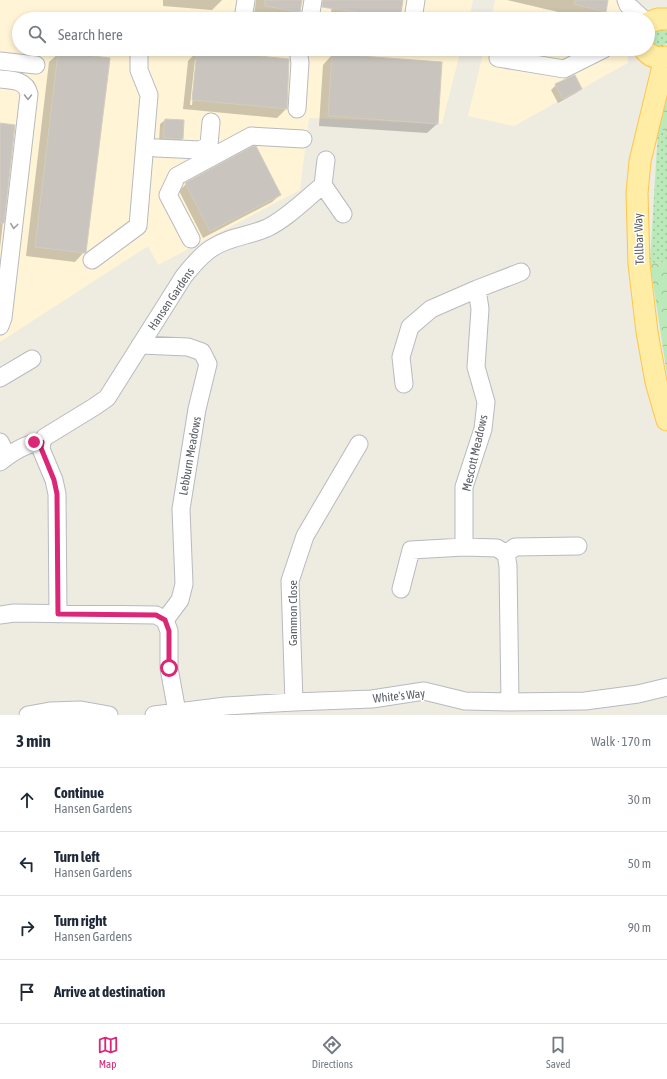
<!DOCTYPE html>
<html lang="en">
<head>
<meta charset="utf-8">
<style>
  body { margin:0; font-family:"Asap Condensed",sans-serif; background:#f2f2f3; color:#1f2937 }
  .stop { position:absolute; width:12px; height:12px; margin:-9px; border:3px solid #db2777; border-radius:50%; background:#fff }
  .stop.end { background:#db2777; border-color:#fff; box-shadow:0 1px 4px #0008 }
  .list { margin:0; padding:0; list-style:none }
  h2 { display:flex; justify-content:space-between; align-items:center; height:52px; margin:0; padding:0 16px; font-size:17px }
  h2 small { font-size:13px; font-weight:400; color:#747a83 }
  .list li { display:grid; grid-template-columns:26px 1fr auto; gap:12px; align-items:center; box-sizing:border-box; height:64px; padding:0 16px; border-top:1px solid #e0e1e3 }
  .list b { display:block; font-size:15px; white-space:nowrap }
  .list p { margin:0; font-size:13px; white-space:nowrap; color:#747a83 }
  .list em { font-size:13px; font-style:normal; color:#747a83 }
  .icon { flex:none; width:22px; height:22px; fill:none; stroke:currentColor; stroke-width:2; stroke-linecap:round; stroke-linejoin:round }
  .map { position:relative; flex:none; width:667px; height:715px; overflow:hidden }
  .search { position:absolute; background:#fff; box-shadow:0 2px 6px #0003; left:12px; right:12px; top:12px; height:44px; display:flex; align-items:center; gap:10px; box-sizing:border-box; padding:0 14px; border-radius:22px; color:#747a83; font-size:15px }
  .sheet { height:308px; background:#fff }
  nav { display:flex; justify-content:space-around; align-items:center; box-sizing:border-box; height:56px; border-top:1px solid #e0e1e3; background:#fff; font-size:11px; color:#747a83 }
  nav a { display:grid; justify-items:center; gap:2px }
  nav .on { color:#db2777 }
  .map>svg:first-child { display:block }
  .commercial { fill:#fff4d5 }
  .grass { fill:url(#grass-dots) }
  .forest { fill:url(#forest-crowns) }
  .shadow { fill:#0003; fill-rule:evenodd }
  .building { fill:#c9c5be; stroke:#d4ccbf }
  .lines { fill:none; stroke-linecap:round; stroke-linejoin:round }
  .minor-casing { stroke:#b7babf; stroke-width:19 }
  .major-casing { stroke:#ffc549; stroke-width:23 }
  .minor { stroke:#fff; stroke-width:17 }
  .major { stroke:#ffeda5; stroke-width:21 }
  .oneway { stroke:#9c9ea2 }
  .route { stroke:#db2777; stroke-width:5 }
  .labels { text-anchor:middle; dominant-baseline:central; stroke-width:3; stroke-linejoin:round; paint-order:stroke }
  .street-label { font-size:12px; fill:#5a5e64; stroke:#fff }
</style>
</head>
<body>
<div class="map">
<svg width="667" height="715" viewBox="0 0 667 715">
  <defs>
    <pattern id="grass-dots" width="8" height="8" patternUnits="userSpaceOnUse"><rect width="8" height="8" fill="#bce9ba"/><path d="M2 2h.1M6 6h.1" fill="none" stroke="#9cc09b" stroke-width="1.8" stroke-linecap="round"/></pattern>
    <pattern id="forest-crowns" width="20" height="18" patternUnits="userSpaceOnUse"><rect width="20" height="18" fill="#bce9ba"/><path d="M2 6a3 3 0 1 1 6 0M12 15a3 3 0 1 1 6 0" fill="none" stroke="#9cc09b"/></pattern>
  </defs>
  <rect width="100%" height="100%" fill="#eeebe1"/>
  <path class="commercial" d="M 0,0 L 473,0 L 469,19 L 19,19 L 19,49 L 461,49 L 442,124 L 309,118 L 300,190 L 158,265 L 148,246 L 0,342 Z
    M 495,0 L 634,0 L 625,19 L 491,19 Z
    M 484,49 L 627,49 L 628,63 L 514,126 L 468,116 Z"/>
  <path class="grass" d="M 664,28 L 667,31 L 667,43 C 658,52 645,44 649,32 Z
    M 658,130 L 667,130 L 667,262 L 650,263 Z"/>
  <path class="forest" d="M 667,92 L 667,130 L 658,130 Z
    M 667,262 L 667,375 L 650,263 Z"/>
  <path class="shadow" d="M 163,0 L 222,0 L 212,10 L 163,6 Z
    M 256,0 L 301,0 L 299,11 L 292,19 L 278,19 L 254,15 Z
    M 333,0 L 402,0 L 398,19 L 330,18 Z
    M 507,0 L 607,0 L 605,11 L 597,19 L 588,19 Z
    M 197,51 L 288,60 L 286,109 L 277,118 L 183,109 L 188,61 ZM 195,60 L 197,60 L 192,105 L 190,105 Z
    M 59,53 L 85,251 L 75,262 L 26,256 L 49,62 Z
    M 332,55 L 437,124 L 427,133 L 319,126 L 323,65 Z
    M 556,85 L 581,89 L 576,93 L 558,103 L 551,90 Z
    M 165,120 L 182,139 L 177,143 L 159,143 L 160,124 Z
    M 0,124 L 14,126 L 0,248 Z
    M 186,184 L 280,195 L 272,202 L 203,238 L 179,191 Z"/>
  <path class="building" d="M 265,0 L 302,0 L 300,12 L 265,6 Z
    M 323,0 L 403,0 L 400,19 L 322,7 Z
    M 575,0 L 608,0 L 606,12 L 574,4 Z
    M 197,50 L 289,59 L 287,109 L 192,100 Z
    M 58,52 L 110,58 L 86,252 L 85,253 L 35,247 Z
    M 332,54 L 442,62 L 438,124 L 328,116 Z
    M 575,75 L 582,89 L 563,99 L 555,84 Z
    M 165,119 L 184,120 L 183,139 L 163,138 Z
    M 0,123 L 15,125 L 4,223 L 0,223 Z
    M 253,146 L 256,146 L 281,195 L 210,231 L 185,183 Z"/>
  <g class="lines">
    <g class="minor-casing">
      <path id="minor" d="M 626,0 L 628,5 L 643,19
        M 243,19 L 246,0
        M 308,19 L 311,13 L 313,0
        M 413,19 L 416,0
        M 498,58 L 564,69 L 604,49
        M 0,61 L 36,65
        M 0,79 C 12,80 26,80 29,94 L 3,318 L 0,326
        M 297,109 L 300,63 L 298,49
        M 145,146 L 156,148 L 200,150 L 209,145 L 211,122
        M 323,185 L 343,214
        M 191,239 L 168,195 L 177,176 L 251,136 L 303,139
        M 92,260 L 138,226 L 149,95 L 139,70 L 139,52 L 142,49
        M 477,289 L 521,272
        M 140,345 L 188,347 L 202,352 L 208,364 L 197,409 L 181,509 L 184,584 L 180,600 L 165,620
        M 0,378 L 32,359
        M 404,384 L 401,357 L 410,327 L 431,309 L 477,289 L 480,309 L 476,367 L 486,402 L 483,429 L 464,487 L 464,547
        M 0,442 L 7,456
        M 0,462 C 11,453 27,443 42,442
        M 506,554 L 515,547 L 578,546
        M 401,589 L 411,550 L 464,547 L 497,548 L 506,554 L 508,566 L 510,702
        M 58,614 L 57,494 L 54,480 L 41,449 L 42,442 L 45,437 L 94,407 L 107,398 L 184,276 C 192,266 201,255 212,248 C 228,237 249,236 267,228 C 286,219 306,199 323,185 L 326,160
        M 0,615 L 14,613 L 156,615 L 165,620 L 169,631 L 169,668 L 177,712
        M 294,702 L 290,581 L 305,536 L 359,444
        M 28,715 L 50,711 L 81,710 L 109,715
        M 154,715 L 226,706 L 294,702 L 372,699 L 424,691 L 465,701 L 510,702 L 585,701 L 638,694 L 667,687"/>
    </g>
    <g class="major-casing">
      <path id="major" d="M 648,23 L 658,19 L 667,19
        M 644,49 C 650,57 658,59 667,57
        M 665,58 L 640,161 L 637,193 L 639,264 L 647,332 L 656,382 L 667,420"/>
    </g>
    <use href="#minor" class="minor"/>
    <use href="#major" class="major"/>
  </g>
  <defs><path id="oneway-chevron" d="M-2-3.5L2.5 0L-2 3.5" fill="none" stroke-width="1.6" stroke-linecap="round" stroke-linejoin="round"/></defs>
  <g class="oneway">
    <use href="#oneway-chevron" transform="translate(28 97) rotate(91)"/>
    <use href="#oneway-chevron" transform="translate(14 226) rotate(97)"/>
  </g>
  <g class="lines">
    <path class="route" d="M 34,442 L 42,442 L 41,448 L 54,480 L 57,494 L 58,614 L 156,615 L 165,620 L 169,631 L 169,668"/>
  </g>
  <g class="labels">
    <g class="street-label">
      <text transform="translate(639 239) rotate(-92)">Tollbar Way</text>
      <text transform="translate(171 299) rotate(-56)">Hansen Gardens</text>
      <text transform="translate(475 453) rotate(-77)">Mescott Meadows</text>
      <text transform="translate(190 456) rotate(-80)">Lebburn Meadows</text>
      <text transform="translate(293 613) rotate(-90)">Gammon Close</text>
      <text transform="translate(399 696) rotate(-6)">White's Way</text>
    </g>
  </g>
</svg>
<div class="stop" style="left:169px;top:668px"></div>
<div class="stop end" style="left:34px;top:442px"></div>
<div class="search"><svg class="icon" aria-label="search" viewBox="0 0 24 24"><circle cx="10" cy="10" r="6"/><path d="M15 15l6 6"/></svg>Search here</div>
</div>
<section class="sheet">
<h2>3 min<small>Walk · 170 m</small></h2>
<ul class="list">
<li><svg class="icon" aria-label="ahead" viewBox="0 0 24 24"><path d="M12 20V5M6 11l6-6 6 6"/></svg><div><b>Continue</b><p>Hansen Gardens</p></div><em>30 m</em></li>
<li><svg class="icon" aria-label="left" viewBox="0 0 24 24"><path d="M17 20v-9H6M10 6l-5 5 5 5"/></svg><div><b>Turn left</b><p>Hansen Gardens</p></div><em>50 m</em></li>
<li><svg class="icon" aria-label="right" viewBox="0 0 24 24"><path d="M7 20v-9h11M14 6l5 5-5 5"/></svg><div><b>Turn right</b><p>Hansen Gardens</p></div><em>90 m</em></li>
<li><svg class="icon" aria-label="arrive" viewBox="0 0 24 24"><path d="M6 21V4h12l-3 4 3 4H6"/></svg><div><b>Arrive at destination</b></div></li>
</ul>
</section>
<nav>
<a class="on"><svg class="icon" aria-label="map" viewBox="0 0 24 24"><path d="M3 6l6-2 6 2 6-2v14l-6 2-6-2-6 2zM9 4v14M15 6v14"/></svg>Map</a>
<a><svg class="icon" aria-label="directions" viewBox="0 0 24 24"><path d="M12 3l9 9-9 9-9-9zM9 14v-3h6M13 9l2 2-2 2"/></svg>Directions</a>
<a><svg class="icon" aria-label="saved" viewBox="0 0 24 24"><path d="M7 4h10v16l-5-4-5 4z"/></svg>Saved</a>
</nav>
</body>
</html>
